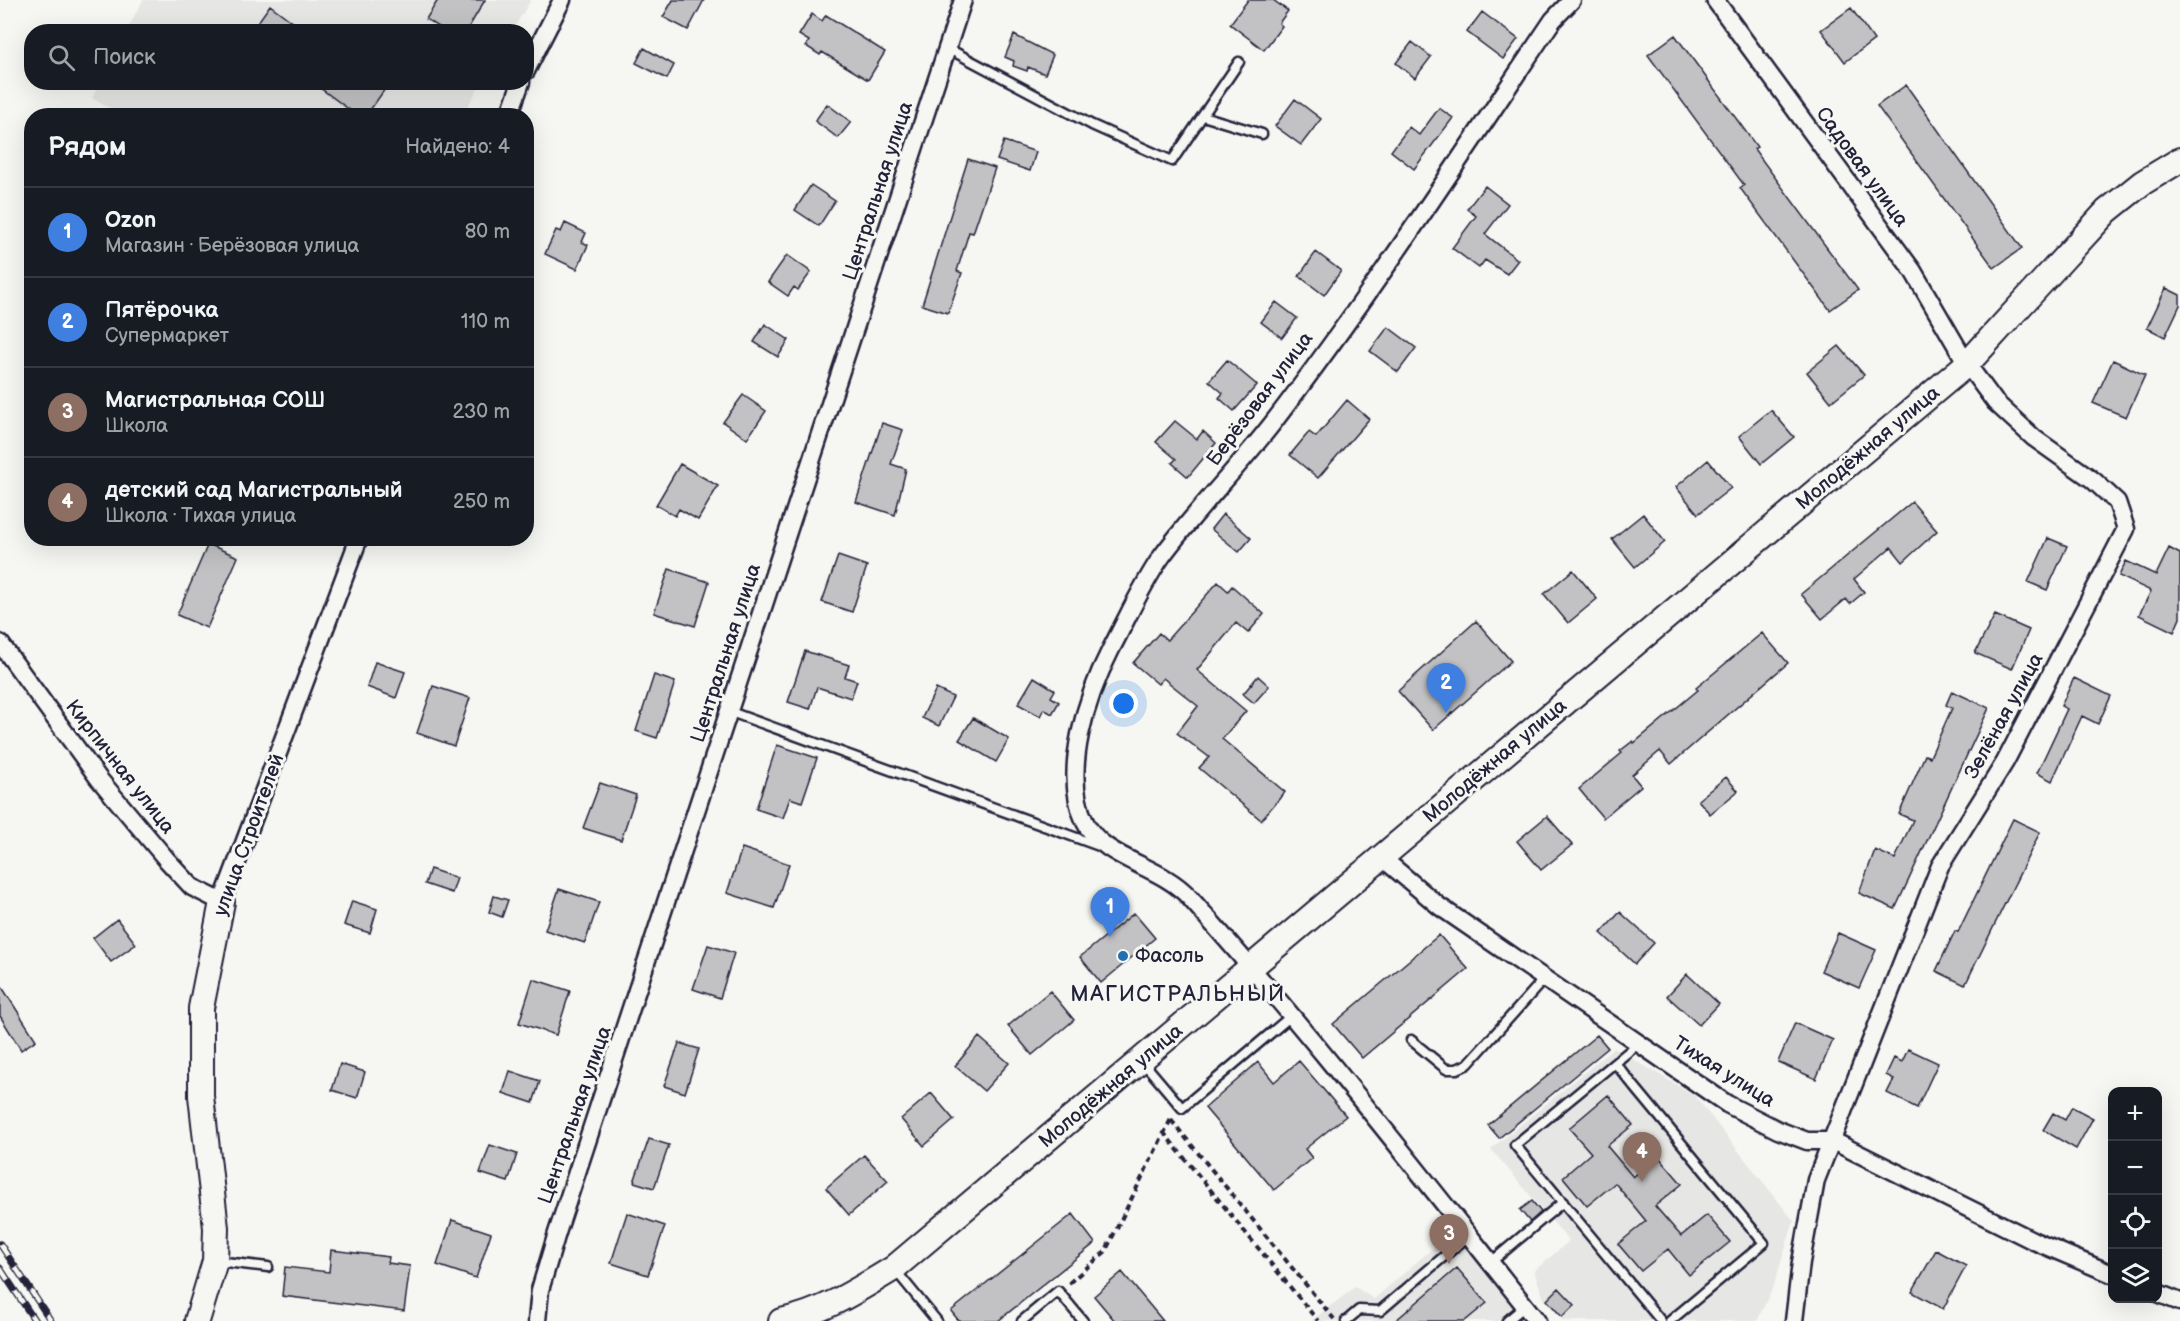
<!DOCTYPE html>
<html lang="ru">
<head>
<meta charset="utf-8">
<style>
  body { margin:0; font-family:"Balsamiq Sans",sans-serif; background:#20242c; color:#f1f3f6 }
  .controls { position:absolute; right:18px; bottom:18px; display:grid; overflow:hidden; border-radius:12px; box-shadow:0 6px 24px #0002 }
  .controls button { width:54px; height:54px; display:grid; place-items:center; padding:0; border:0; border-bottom:2px solid #363941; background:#171b24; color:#f1f3f6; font:30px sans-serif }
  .you { position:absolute; left:1124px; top:704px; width:21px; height:21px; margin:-15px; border:4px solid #fff; border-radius:50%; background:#1a73e8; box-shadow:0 0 0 9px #1a73e833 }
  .badge { display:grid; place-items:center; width:39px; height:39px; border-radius:50%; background:#8c9099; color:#fff; font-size:20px; font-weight:700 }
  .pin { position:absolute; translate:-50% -50px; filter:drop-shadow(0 2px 3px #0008) }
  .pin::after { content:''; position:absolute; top:32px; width:21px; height:18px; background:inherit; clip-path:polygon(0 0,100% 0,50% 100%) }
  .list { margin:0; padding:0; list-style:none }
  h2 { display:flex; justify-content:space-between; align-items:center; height:78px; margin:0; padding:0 24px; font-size:26px }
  h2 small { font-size:20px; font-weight:400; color:#9ea1a6 }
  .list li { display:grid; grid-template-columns:39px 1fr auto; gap:18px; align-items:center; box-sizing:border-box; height:90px; padding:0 24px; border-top:2px solid #363941 }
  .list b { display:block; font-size:22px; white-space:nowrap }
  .list p { margin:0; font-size:20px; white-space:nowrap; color:#9ea1a6 }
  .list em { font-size:20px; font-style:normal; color:#9ea1a6 }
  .icon { flex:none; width:33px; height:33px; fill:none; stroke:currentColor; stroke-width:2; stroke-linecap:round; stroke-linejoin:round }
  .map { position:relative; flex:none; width:2180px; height:1321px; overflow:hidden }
  .search { position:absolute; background:#171b24; box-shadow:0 6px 24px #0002; left:24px; top:24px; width:510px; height:66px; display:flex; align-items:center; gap:15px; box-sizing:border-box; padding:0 21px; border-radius:24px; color:#9ea1a6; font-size:22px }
  .panel { position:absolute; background:#171b24; box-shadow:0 6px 24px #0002; left:24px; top:108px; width:510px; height:438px; border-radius:24px }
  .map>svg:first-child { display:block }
  .built { fill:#e6e6e4 }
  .building { fill:#c2c2c4; stroke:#22223b; stroke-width:1.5 }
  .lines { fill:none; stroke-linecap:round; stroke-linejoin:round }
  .lane-casing { stroke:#22223b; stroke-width:13 }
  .street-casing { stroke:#22223b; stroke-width:21 }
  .secondary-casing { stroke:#22223b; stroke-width:28 }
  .path { stroke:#22223b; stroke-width:4; stroke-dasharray:6 4.5; stroke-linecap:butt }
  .lane { stroke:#f6f6f2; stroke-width:8 }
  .street { stroke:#f6f6f2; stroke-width:16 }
  .secondary { stroke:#f6f6f2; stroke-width:24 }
  .rail-casing { stroke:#22223b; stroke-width:7 }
  .rail { stroke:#f6f6f2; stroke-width:4.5; stroke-dasharray:14; stroke-linecap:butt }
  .poi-dot { fill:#1f6fb2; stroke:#f6f6f2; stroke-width:2 }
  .labels { text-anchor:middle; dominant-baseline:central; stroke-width:6; stroke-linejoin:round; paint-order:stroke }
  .street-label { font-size:20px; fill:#22223b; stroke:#f6f6f2 }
  .poi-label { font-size:20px; fill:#22223b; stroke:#f6f6f2; text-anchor:start }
  .quarter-label { font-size:22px; letter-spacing:1.5px; fill:#22223b; stroke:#f6f6f2 }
</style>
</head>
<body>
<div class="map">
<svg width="2180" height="1321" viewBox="0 0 2180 1321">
  <rect width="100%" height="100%" fill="#f6f6f2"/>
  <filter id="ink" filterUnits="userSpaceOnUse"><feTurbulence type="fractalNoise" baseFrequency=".0167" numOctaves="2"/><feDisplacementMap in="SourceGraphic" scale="12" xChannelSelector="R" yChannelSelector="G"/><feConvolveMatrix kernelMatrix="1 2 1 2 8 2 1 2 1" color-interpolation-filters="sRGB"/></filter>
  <g filter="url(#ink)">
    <path class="built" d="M 143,0 L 531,0 L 512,31 L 126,32 Z
      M 100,82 L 481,83 L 462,116 L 123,116 L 92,98 Z
      M 1614,1048 L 1694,1095 L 1794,1221 L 1774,1285 L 1757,1321 L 1563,1321 L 1544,1299 L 1534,1271 L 1569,1241 L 1491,1149 Z
      M 1455,1229 L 1530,1321 L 1311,1321 L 1355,1287 L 1374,1299 Z"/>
    <path class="building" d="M 438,0 L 485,0 L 466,32 L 447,32 L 426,19 Z
      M 673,0 L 704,0 L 688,30 L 663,17 Z
      M 1248,0 L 1273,0 L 1288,11 L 1279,23 L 1282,26 L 1264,50 L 1230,24 Z
      M 270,5 L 306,32 L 251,32 Z
      M 1851,8 L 1874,40 L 1845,62 L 1821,30 Z
      M 1482,12 L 1518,39 L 1503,59 L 1467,32 Z
      M 812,14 L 822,21 L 826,15 L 885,52 L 868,80 L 822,52 L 820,55 L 806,46 L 809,41 L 799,35 Z
      M 1014,35 L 1053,55 L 1045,74 L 1028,67 L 1027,71 L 1013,66 L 1014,61 L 1005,57 Z
      M 1675,35 L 1757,147 L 1754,149 L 1858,290 L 1830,310 L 1740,188 L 1744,185 L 1648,55 Z
      M 1412,42 L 1431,57 L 1415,78 L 1396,63 Z
      M 644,48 L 674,65 L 667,79 L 636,63 Z
      M 312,82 L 376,82 L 385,89 L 366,116 L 358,116 Z
      M 1906,85 L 2022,248 L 1994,268 L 1877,106 Z
      M 1295,99 L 1321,119 L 1301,145 L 1275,126 Z
      M 827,104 L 851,122 L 838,138 L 815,121 Z
      M 1439,108 L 1453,118 L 1414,169 L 1391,151 L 1409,127 L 1419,135 Z
      M 1004,141 L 1036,152 L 1030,171 L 997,160 Z
      M 968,159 L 995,168 L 973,233 L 969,232 L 957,271 L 962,273 L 948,313 L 922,305 Z
      M 811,185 L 835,201 L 819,226 L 795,210 Z
      M 1485,186 L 1508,204 L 1485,234 L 1518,260 L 1507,274 L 1485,260 L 1479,268 L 1452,248 L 1476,216 L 1467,209 Z
      M 565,223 L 586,233 L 582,242 L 588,245 L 577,269 L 545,254 L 556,230 L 561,232 Z
      M 1316,252 L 1341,271 L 1324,295 L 1299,276 Z
      M 787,255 L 811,272 L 798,290 L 794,287 L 788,296 L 768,282 Z
      M 2166,288 L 2180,295 L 2180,305 L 2165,337 L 2147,328 Z
      M 1276,302 L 1297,318 L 1282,338 L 1261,322 Z
      M 765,324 L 789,340 L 778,357 L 754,342 Z
      M 1388,327 L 1416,348 L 1398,372 L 1370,351 Z
      M 1839,346 L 1864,375 L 1831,402 L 1807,372 Z
      M 1227,360 L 1257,385 L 1234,411 L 1219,398 L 1223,393 L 1209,381 Z
      M 2113,360 L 2145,375 L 2126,417 L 2093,403 Z
      M 743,395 L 766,411 L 747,439 L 723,422 Z
      M 1347,400 L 1369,419 L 1318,478 L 1290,455 L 1309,432 L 1316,437 Z
      M 1771,410 L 1794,437 L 1761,464 L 1739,436 Z
      M 1175,421 L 1197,439 L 1203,431 L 1216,443 L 1188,477 L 1172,463 L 1176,459 L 1156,442 Z
      M 882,423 L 903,430 L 891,464 L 906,469 L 895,515 L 856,502 Z
      M 1708,460 L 1731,488 L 1698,514 L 1676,487 Z
      M 680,464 L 718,486 L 698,520 L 679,509 L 675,516 L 656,505 Z
      M 1912,502 L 1937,531 L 1903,562 L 1891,547 L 1854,579 L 1864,592 L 1850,604 L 1846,599 L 1822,619 L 1801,594 Z
      M 1223,514 L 1251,538 L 1239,552 L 1211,529 Z
      M 1643,514 L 1665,542 L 1635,567 L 1612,539 Z
      M 2048,538 L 2067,546 L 2047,590 L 2028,582 Z
      M 208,544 L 238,557 L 207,628 L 177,615 Z
      M 2169,548 L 2180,554 L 2180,618 L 2174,632 L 2139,615 L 2151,591 L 2119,576 L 2126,561 L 2156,575 Z
      M 838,556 L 867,566 L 852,612 L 822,602 Z
      M 669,569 L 709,582 L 695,626 L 654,613 Z
      M 1573,570 L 1597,599 L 1568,623 L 1544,594 Z
      M 1218,582 L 1228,591 L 1232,586 L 1264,614 L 1248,633 L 1236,623 L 1197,670 L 1246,711 L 1222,739 L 1285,792 L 1261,820 L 1199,768 L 1209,757 L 1177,733 L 1198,706 L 1163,678 L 1158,684 L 1133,663 L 1159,633 L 1167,640 Z
      M 1995,615 L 2029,630 L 2012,669 L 1975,653 Z
      M 1476,621 L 1511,661 L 1433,730 L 1398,691 Z
      M 1762,633 L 1788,663 L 1671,764 L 1660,751 L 1632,775 L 1641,786 L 1603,818 L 1579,789 L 1622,753 L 1620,751 L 1633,741 L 1634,743 L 1698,690 L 1696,688 Z
      M 805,651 L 849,665 L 845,677 L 857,681 L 851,698 L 817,687 L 810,709 L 788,702 Z
      M 375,662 L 405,672 L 396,698 L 367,687 Z
      M 654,675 L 675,682 L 657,738 L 636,731 Z
      M 1258,676 L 1269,686 L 1254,703 L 1243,694 Z
      M 1034,677 L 1055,690 L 1051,697 L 1059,702 L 1052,714 L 1044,709 L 1040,716 L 1018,704 Z
      M 2074,678 L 2111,696 L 2098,724 L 2082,716 L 2052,781 L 2037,773 L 2067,709 L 2061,706 Z
      M 433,686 L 470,698 L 454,746 L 417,733 Z
      M 936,689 L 953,697 L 939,726 L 922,718 Z
      M 1952,691 L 1989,708 L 1895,909 L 1859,893 L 1875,850 L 1895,859 L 1913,820 L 1899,814 L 1925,755 L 1930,757 L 1952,708 L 1946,705 Z
      M 973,718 L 1009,739 L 996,762 L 959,740 Z
      M 777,745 L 817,758 L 802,802 L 790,798 L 783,818 L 756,809 Z
      M 1726,777 L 1738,791 L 1710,814 L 1698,800 Z
      M 600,783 L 636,795 L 621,840 L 583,828 Z
      M 1547,816 L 1572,845 L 1541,870 L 1517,841 Z
      M 2013,819 L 2040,832 L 1965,985 L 1936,971 L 1955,931 L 1958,932 Z
      M 742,848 L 789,864 L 774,908 L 727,893 Z
      M 430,869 L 457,878 L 452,893 L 425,884 Z
      M 559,889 L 599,902 L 585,943 L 545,930 Z
      M 494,896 L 508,900 L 502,917 L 489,912 Z
      M 352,901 L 377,909 L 370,933 L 344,925 Z
      M 1620,912 L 1654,943 L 1635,964 L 1601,933 Z
      M 1134,913 L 1155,938 L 1101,983 L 1080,957 Z
      M 117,919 L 136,944 L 111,962 L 93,938 Z
      M 1838,933 L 1876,950 L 1859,988 L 1821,971 Z
      M 1439,935 L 1468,969 L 1362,1058 L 1333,1024 Z
      M 708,945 L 734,953 L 720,998 L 693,989 Z
      M 1687,974 L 1719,1004 L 1699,1025 L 1667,996 Z
      M 533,979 L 570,991 L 556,1035 L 519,1023 Z
      M 0,984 L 36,1040 L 21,1050 L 0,1016 Z
      M 1050,991 L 1074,1020 L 1032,1055 L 1008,1026 Z
      M 1795,1023 L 1833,1040 L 1816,1079 L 1778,1062 Z
      M 1597,1035 L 1608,1048 L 1499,1138 L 1488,1125 Z
      M 979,1037 L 1009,1063 L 984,1091 L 955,1066 Z
      M 679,1043 L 699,1049 L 685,1093 L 664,1086 Z
      M 1908,1049 L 1938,1063 L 1917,1108 L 1887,1093 L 1894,1079 L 1886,1075 L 1894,1058 L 1902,1062 Z
      M 1299,1061 L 1346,1116 L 1305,1149 L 1312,1158 L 1274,1190 L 1205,1108 L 1258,1062 L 1274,1082 Z
      M 340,1064 L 365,1072 L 357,1098 L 332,1090 Z
      M 510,1071 L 540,1081 L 533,1103 L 503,1093 Z
      M 931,1093 L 954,1120 L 924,1146 L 901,1119 Z
      M 1608,1095 L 1633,1125 L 1607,1146 L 1633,1177 L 1658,1156 L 1682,1184 L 1655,1206 L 1681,1236 L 1707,1215 L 1730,1242 L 1689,1275 L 1668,1249 L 1641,1271 L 1618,1244 L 1646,1221 L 1615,1183 L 1587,1206 L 1563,1177 L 1591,1153 L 1569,1128 Z
      M 2072,1107 L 2093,1118 L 2076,1149 L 2043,1130 L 2053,1113 L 2065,1120 Z
      M 649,1139 L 669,1145 L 654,1188 L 634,1182 Z
      M 490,1145 L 517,1154 L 508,1182 L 480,1173 Z
      M 864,1155 L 888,1181 L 849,1215 L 826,1188 Z
      M 1532,1201 L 1541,1212 L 1530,1222 L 1520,1210 Z
      M 627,1213 L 665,1226 L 648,1275 L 611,1263 Z
      M 1073,1214 L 1095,1243 L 998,1321 L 959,1321 L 951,1311 Z
      M 452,1220 L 491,1233 L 476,1278 L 437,1265 Z
      M 331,1250 L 389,1257 L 388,1263 L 410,1266 L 404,1311 L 282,1296 L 285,1267 L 329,1272 Z
      M 1936,1250 L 1966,1266 L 1943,1309 L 1912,1292 Z
      M 1457,1268 L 1487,1303 L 1465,1321 L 1395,1321 Z
      M 1122,1272 L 1163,1321 L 1115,1321 L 1094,1296 Z
      M 1559,1288 L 1575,1305 L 1562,1317 L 1547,1300 Z"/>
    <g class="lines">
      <g class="lane-casing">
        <path id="lane" d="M 947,48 L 1092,125 L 1172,161 L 1239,62
          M 1203,116 L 1262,134
          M 728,711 L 1099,846
          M 1411,1040 L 1446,1069 L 1457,1069 L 1468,1064 L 1545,978
          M 1639,1043 L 1515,1145 L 1661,1321
          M 1143,1062 L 1182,1108 L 1291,1016
          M 1615,1063 L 1764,1243 L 1670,1321
          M 217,1261 L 268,1267
          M 1490,1263 L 1563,1202
          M 896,1271 L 937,1321
          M 1022,1321 L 1058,1291 L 1083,1321
          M 1346,1321 L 1359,1310 L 1380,1311 L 1468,1236
          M 1507,1321 L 1525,1306"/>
      </g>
      <g class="street-casing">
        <path id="street" d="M 1715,0 L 1913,271 L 1967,364 L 1995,402 L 2034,438 L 2093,480 L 2117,502 L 2126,529 L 2005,762 L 1940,866 L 1816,1180 L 1801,1262 L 1794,1321
          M 526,71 L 562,0
          M 509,116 L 521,82
          M 0,643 L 99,779 L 167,860 L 192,887 L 222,902 L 359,538
          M 1380,856 L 1439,906 L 1727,1104 L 1778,1130 L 1807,1141 L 1833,1141 L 2034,1241 L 2112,1274
          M 2158,1293 L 2180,1302
          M 537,1321 L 540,1290 L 557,1233 L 963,0
          M 1537,1321 C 1423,1178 1311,1033 1189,897 C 1159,864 1103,860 1085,822 C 1061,772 1087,696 1111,649 C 1127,619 1142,584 1162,556 C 1196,510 1237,469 1272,424 C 1371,295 1462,155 1553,20 L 1572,0"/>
      </g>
      <g class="secondary-casing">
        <path id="secondary" d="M 197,1321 L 215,1261 L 216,1228 L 201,1096 L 201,1008 L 222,902
          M 781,1321 C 822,1313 858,1290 894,1268 L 1967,364 L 2107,211 L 2142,183 L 2180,160"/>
      </g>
      <path class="path" d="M 1171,1120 L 1334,1319
        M 1163,1132 L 1318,1321
        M 1069,1283 L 1105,1252 L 1171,1119"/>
      <use href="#lane" class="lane"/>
      <use href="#street" class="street"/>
      <use href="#secondary" class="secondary"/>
      <g class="rail-casing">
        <path id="rail" d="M 0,1244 L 51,1321
          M 0,1268 L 35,1321"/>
      </g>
      <use href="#rail" class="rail"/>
    </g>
  </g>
  <circle class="poi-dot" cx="1123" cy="956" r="6"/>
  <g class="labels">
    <g class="street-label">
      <text transform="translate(1862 167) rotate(54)">Садовая улица</text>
      <text transform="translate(878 191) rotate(-72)">Центральная улица</text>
      <text transform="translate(1260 399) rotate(-53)">Берёзовая улица</text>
      <text transform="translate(1868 448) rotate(-40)">Молодёжная улица</text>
      <text transform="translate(726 653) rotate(-72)">Центральная улица</text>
      <text transform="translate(2004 716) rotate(-61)">Зелёная улица</text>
      <text transform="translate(1495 761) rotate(-40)">Молодёжная улица</text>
      <text transform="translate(120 767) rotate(52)">Кирпичная улица</text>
      <text transform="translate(249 835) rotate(-70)">улица Строителей</text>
      <text transform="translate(1724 1072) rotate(32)">Тихая улица</text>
      <text transform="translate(1111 1086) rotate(-40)">Молодёжная улица</text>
      <text transform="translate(575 1115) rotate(-71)">Центральная улица</text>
    </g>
    <g class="poi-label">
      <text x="1135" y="956">Фасоль</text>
    </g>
    <g class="quarter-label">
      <text x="1178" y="994">МАГИСТРАЛЬНЫЙ</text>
    </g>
  </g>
</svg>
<div class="controls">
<button>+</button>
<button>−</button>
<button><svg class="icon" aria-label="locate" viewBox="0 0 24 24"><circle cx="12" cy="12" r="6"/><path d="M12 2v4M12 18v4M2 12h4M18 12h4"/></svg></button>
<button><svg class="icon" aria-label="layers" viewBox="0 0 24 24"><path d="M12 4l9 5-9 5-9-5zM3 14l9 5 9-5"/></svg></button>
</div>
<div class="you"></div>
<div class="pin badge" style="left:1110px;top:937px;background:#3f7fe0">1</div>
<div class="pin badge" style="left:1446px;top:713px;background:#3f7fe0">2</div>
<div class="pin badge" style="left:1449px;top:1264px;background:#8d6e63">3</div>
<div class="pin badge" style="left:1642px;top:1182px;background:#8d6e63">4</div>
<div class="search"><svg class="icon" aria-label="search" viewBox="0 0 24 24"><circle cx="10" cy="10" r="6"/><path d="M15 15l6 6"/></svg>Поиск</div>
<section class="panel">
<h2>Рядом<small>Найдено: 4</small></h2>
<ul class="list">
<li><span class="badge" style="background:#3f7fe0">1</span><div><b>Ozon</b><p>Магазин · Берёзовая улица</p></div><em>80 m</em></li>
<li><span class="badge" style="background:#3f7fe0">2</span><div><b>Пятёрочка</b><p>Супермаркет</p></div><em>110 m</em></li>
<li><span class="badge" style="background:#8d6e63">3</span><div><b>Магистральная СОШ</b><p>Школа</p></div><em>230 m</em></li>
<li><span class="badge" style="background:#8d6e63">4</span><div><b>детский сад Магистральный</b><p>Школа · Тихая улица</p></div><em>250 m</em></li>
</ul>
</section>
</div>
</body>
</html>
